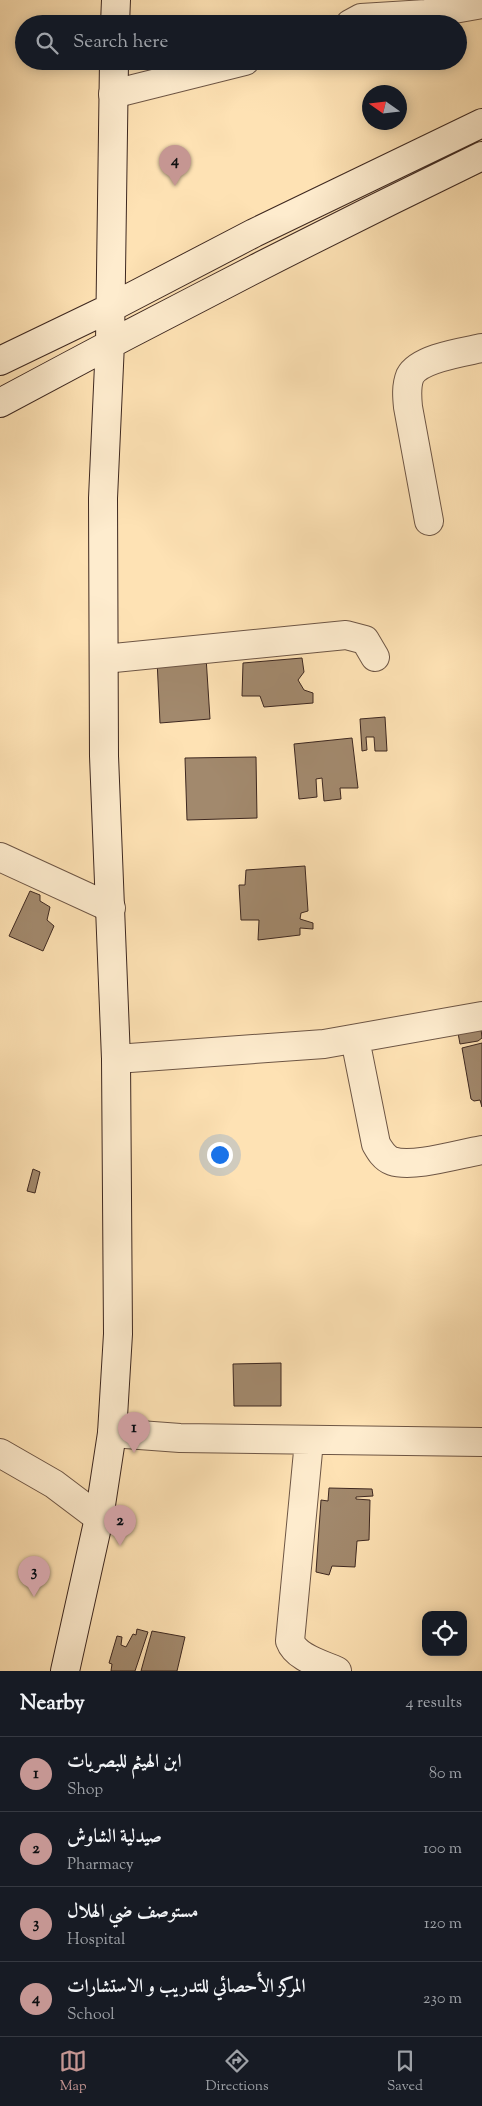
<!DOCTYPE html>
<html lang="en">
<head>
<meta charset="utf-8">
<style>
  body { margin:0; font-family:"Sorts Mill Goudy",Amiri,serif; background:#20242c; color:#f1f3f6 }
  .controls { position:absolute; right:15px; bottom:15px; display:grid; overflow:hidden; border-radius:10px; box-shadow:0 2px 12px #0003 }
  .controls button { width:45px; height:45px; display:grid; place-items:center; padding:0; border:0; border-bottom:1px solid #363941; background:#171b24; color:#f1f3f6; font:25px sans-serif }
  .compass { position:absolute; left:362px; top:85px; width:45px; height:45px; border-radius:50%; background:#171b24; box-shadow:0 2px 12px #0003; rotate:284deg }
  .you { position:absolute; left:219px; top:1154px; width:18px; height:18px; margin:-12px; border:4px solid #fff; border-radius:50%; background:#1a73e8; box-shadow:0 0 0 8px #1a73e833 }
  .badge { display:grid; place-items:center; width:32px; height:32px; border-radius:50%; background:#c59692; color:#111; font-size:16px; font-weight:700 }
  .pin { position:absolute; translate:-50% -41px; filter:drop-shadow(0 1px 2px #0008) }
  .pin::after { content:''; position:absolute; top:26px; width:18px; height:15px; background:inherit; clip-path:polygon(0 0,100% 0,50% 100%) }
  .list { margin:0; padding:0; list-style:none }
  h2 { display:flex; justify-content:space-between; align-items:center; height:65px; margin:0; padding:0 20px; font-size:21px }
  h2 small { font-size:16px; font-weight:400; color:#9ea1a6 }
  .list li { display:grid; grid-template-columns:32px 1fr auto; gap:15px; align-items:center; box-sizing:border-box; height:75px; padding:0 20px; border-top:1px solid #363941 }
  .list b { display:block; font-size:19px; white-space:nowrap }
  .list p { margin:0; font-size:16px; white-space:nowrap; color:#9ea1a6 }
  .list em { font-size:16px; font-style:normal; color:#9ea1a6 }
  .icon { flex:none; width:28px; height:28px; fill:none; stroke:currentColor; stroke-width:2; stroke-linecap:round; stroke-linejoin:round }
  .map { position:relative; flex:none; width:482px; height:1671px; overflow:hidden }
  .search { position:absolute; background:#171b24; box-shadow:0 2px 12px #0003; left:15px; right:15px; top:15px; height:55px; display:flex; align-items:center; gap:12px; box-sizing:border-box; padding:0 18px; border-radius:28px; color:#9ea1a6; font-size:19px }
  .sheet { height:365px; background:#171b24 }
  nav { display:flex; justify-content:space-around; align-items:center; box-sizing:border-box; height:70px; border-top:1px solid #363941; background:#171b24; font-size:14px; color:#9ea1a6 }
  nav a { display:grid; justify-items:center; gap:2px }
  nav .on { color:#c59692 }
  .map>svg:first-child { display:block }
  .building { fill:#a2896d; stroke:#3e2820 }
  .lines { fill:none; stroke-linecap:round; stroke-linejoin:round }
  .street-casing { stroke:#6e5645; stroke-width:30 }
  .secondary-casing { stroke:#3e2820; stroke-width:30 }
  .street { stroke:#feecce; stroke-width:28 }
  .secondary { stroke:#feecce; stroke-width:28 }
</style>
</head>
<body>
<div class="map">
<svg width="482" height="1671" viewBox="0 0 482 1671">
  <rect width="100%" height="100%" fill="#fee2b4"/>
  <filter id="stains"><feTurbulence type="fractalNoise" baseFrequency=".004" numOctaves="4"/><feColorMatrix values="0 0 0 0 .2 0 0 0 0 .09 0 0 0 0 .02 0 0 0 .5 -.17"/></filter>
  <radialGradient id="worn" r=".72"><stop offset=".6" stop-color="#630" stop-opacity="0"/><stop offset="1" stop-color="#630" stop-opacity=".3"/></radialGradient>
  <path class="building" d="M 206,657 L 210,719 L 160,723 L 157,660 Z
    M 302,658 L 304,672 L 298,680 L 304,690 L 313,693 L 313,703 L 264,707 L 260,696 L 242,696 L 243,663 Z
    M 385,717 L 387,751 L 375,751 L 374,737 L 366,737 L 367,750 L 362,751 L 360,719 Z
    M 352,738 L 358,788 L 340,788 L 341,799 L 324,801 L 322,778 L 316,779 L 317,797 L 299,799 L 294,744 Z
    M 256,757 L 257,818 L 187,820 L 185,758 Z
    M 305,866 L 308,911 L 301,913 L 300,919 L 313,923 L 313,929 L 300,928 L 300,935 L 258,940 L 259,920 L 241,920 L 239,885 L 245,885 L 246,870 Z
    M 30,891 L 40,895 L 40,901 L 50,907 L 47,920 L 54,926 L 43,951 L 9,936 Z
    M 480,1019 L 482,1038 L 478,1041 L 460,1044 L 456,1022 Z
    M 482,1043 L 482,1107 L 480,1100 L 474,1101 L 471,1099 L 462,1048 Z
    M 33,1169 L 40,1172 L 35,1193 L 27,1191 Z
    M 281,1363 L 281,1406 L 234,1406 L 233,1364 Z
    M 329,1488 L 372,1489 L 373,1496 L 356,1497 L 356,1499 L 370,1500 L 369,1540 L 357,1541 L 355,1567 L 332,1566 L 329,1575 L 316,1572 L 321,1500 L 328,1501 Z
    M 137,1629 L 148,1632 L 135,1671 L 111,1671 L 112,1664 L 109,1663 L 117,1636 L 122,1637 L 121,1645 L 126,1647 L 133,1634 L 136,1635 Z
    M 152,1631 L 185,1637 L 177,1671 L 141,1671 Z"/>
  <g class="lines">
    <g class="street-casing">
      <path id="street" d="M 350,24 L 361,18 L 426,14 L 482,4
        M 113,94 L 245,61
        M 429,521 L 408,407 C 407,397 406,386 410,376 C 419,358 464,352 482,348
        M 104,659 L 346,635 L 365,640 L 375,657
        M 0,857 L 111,908
        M 355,1039 L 376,1144 C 380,1151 384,1158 392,1161 C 413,1168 459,1154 482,1150
        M 116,1059 L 324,1044 L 482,1016
        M 112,1433 L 180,1438 L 482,1442
        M 309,1441 L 290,1641 C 296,1658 322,1664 337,1671
        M 0,1453 L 54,1484 L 99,1518"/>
    </g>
    <g class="secondary-casing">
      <path id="secondary" d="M 115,24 L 116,0
        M 0,361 L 110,308 L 254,233 L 482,123
        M 0,403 C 159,317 319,235 482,156
        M 65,1671 L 99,1518 L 112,1433 L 118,1334 L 116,1059 L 104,756 L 103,498 L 110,343 L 114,61"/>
    </g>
    <use href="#street" class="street"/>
    <use href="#secondary" class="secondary"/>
  </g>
  <rect width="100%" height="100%" filter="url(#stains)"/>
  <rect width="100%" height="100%" fill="url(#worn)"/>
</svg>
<div class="controls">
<button><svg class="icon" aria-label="locate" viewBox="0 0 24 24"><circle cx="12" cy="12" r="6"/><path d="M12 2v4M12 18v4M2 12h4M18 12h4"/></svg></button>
</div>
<svg class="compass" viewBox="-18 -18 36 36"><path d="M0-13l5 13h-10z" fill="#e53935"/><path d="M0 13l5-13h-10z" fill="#9ea1a6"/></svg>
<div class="you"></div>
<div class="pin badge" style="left:134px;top:1453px">1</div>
<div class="pin badge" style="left:120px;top:1546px">2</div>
<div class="pin badge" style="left:34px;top:1597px">3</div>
<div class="pin badge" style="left:175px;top:186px">4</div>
<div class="search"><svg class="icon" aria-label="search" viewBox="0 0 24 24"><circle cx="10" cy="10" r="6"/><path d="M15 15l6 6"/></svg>Search here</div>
</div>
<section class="sheet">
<h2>Nearby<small>4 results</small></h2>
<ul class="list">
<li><span class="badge">1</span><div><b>ابن الهيثم للبصريات</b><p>Shop</p></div><em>80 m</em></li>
<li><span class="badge">2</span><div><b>صيدلية الشاوش</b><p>Pharmacy</p></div><em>100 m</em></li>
<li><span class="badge">3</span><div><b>مستوصف ضي الهلال</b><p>Hospital</p></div><em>120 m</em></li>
<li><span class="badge">4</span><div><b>المركز الأحصائي للتدريب و الاستشارات</b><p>School</p></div><em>230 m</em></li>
</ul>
</section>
<nav>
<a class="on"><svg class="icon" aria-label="map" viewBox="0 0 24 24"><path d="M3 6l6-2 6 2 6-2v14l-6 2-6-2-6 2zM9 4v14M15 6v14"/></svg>Map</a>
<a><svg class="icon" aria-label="directions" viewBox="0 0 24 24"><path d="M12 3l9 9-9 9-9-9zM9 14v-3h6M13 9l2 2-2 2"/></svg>Directions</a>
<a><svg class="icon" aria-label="saved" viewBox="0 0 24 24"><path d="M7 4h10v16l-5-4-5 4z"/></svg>Saved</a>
</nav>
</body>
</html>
